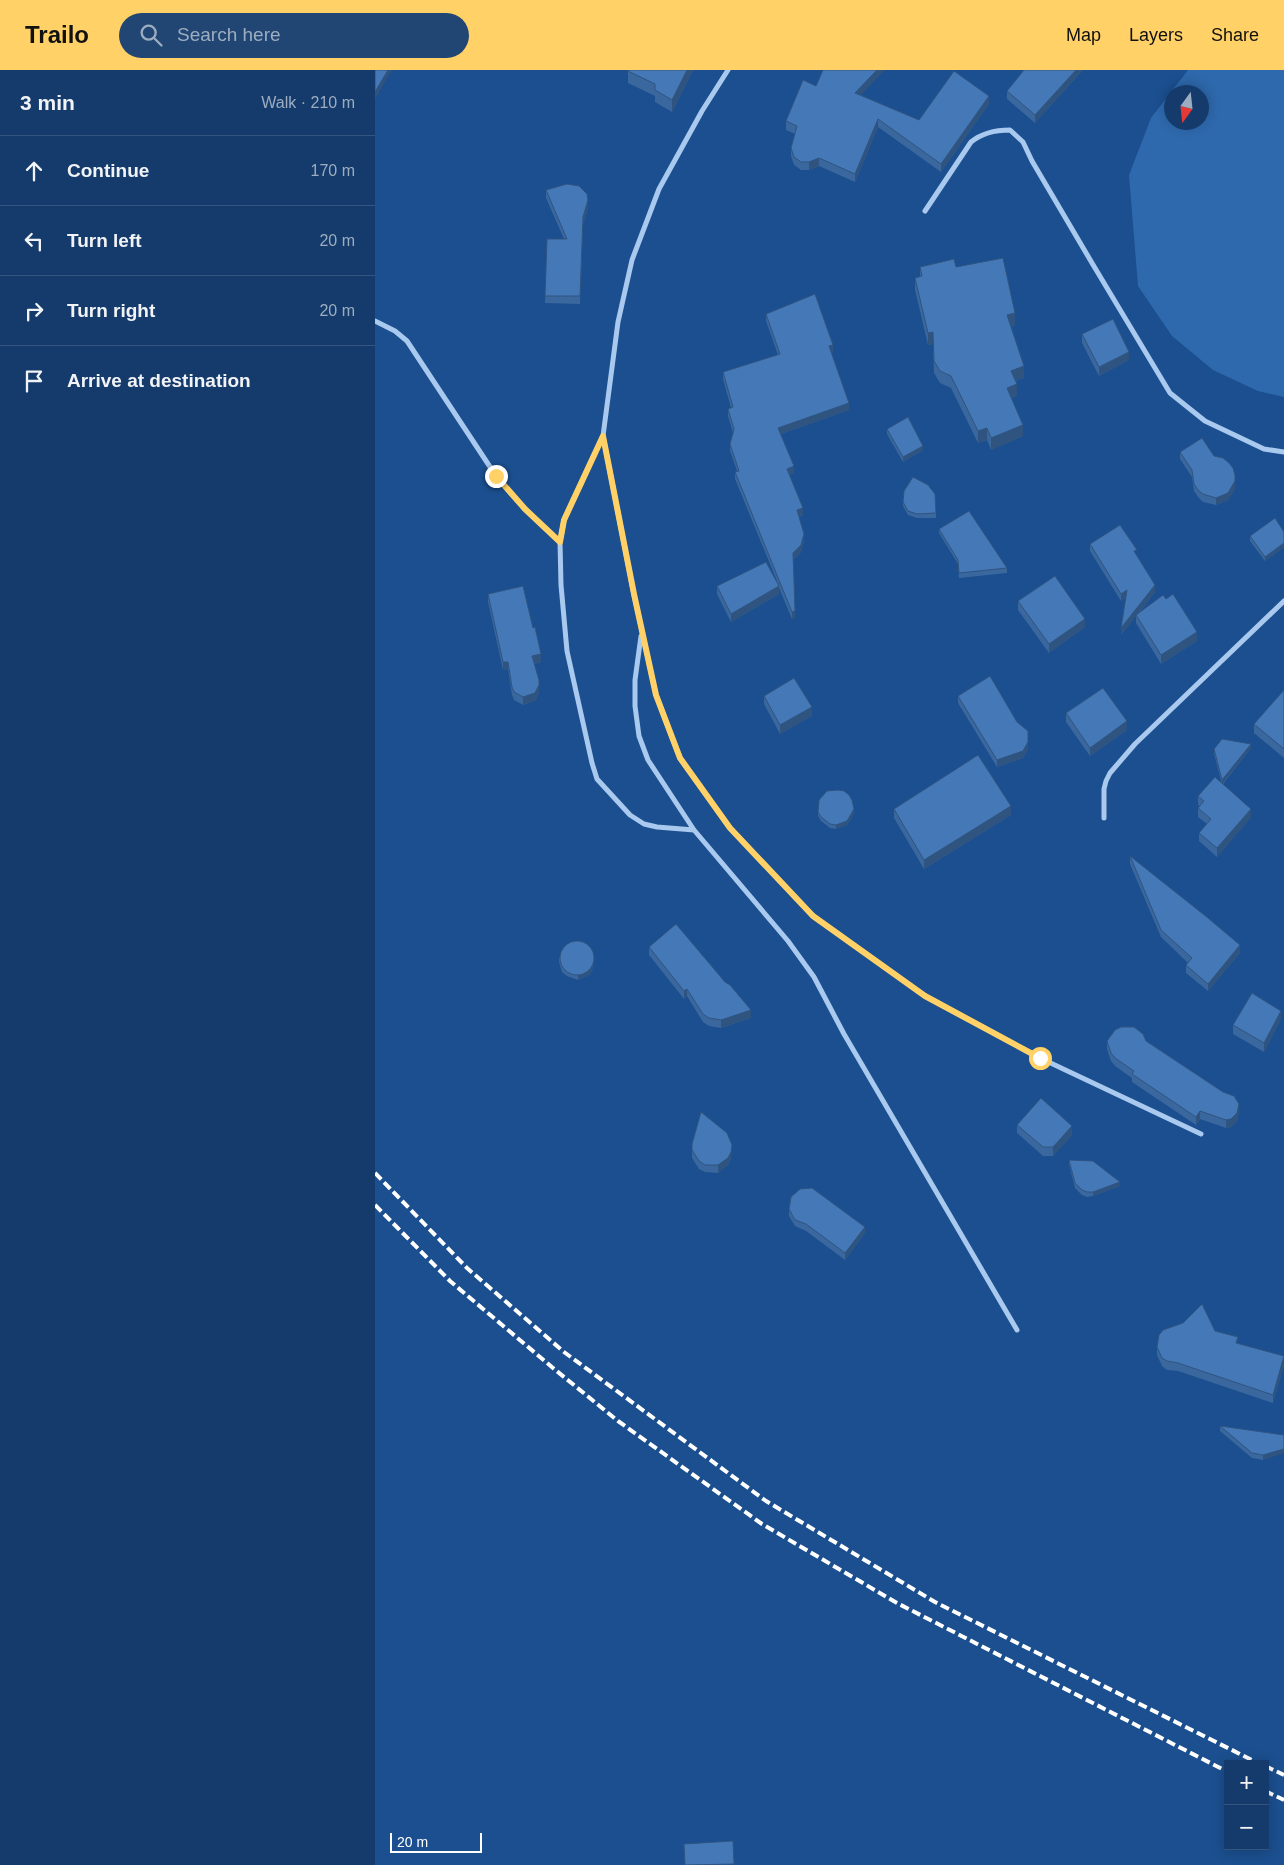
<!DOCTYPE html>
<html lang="en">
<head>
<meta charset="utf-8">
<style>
  body { margin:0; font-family:Arial,sans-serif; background:#214673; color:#f1f3f6 }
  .controls { position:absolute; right:15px; bottom:15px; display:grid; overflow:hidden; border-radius:0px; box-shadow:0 2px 12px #0003 }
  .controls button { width:45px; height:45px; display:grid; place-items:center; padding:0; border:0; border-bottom:1px solid #33557e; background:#143b6b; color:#f1f3f6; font:25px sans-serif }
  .compass { position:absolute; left:789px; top:15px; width:45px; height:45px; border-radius:50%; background:#143b6b; box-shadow:0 2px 12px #0003; rotate:195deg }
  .scale { position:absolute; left:15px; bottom:12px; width:92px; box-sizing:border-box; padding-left:5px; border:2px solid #fff; border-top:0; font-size:14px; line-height:18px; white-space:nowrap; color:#fff; -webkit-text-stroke:4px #1b4f8f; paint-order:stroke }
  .stop { position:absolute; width:15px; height:15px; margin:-11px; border:4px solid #ffd166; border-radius:50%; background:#fff }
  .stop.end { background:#ffd166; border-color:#fff; box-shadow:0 1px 5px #0008 }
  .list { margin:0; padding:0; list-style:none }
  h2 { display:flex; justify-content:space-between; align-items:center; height:65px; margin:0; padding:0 20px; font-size:21px }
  h2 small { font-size:16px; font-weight:400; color:#9dadc1 }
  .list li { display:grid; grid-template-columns:32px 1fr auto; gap:15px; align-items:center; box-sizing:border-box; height:70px; padding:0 20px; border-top:1px solid #33557e }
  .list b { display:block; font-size:19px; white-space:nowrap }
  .list em { font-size:16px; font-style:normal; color:#9dadc1 }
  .icon { flex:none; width:28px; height:28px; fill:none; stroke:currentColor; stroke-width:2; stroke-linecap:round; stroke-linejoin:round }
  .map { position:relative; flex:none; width:909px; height:1795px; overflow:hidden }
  header { display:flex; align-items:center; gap:30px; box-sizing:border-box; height:70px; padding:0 25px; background:#ffd166; color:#111 }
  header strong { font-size:24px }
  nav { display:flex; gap:28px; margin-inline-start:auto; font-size:18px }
  .search { width:350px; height:45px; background:#214673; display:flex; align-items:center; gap:12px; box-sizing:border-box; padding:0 18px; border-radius:28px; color:#9dadc1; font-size:19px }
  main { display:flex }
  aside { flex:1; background:#143b6b }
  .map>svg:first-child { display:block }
  .green { fill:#2e69ad; fill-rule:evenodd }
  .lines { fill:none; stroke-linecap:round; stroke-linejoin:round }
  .street { stroke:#a9c9ee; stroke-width:5 }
  .rail { stroke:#fff; stroke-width:4; stroke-dasharray:9 4; stroke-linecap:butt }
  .wall { fill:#3a679d }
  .shaded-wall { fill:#305480 }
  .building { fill:#4478b7; stroke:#305480 }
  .route { stroke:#ffd166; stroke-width:6 }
</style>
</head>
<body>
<header>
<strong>Trailo</strong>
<div class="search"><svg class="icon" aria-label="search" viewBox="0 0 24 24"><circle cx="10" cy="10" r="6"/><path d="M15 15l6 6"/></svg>Search here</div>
<nav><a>Map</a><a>Layers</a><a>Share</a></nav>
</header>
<main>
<aside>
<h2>3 min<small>Walk · 210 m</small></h2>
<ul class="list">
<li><svg class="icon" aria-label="ahead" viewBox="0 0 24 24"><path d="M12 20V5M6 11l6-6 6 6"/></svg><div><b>Continue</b></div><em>170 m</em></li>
<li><svg class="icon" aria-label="left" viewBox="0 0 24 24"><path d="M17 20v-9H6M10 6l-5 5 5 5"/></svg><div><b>Turn left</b></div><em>20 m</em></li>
<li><svg class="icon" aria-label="right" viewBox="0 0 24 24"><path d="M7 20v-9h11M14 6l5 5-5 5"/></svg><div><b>Turn right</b></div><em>20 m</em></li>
<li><svg class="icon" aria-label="arrive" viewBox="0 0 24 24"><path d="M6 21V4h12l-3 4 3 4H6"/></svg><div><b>Arrive at destination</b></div></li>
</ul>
</aside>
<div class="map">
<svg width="909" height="1795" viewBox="0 0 909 1795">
  <rect width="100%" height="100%" fill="#1b4f8f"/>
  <path class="green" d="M 813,0 L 909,0 L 909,327 L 883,321 L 838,300 L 797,266 L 763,216 L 754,105 L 776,48 ZM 796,22 L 826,22 L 826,52 L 796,52 Z"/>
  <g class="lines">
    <path class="street" d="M 353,0 L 327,41 L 284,119 L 257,190 L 243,252 L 228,366 L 259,525 L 281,625 L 305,688 L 355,758 L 438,846 L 550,926 L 665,988 L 826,1064
      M 550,141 L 596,72 C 607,63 621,60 635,60 L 648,72 L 657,91 L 717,193 L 795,323 L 830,351 L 889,379 L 909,382
      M 0,251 L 20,261 L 32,271 L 121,406 L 150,439 L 185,472
      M 228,366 L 189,450 L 185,472 L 186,515 L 192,581 L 217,693 L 222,709 L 255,745 L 269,754 L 282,757 L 319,760
      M 266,566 L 260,610 L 260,636 L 264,666 L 273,690 L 319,760 L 413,871 L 439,907 L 469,964 L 642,1260
      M 729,748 L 729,719 L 731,711 L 735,703 L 760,674 L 909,531"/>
    <path class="rail" d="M 0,1103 L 92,1198 L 189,1282 L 391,1431 L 560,1532 L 885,1694
      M 0,1135 L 75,1211 L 178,1298 L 243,1351 L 387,1454 L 522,1533 L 853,1702
      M 890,1696 L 909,1705
      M 890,1721 L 909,1730"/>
  </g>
  <path class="wall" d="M 253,0 L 318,0 L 297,42 L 280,32 L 280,26 L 253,13 Z
    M 649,0 L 708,0 L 660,53 L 632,29 L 632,21 Z
    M 441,16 L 486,25 L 544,50 L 614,34 L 566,102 L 503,57 L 480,112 L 444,96 L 434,100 L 426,100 L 419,95 L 416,86 L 416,78 L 420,64 L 411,60 L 411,51 Z
    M 171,120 L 213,138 L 208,155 L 205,234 L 170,233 L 172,169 L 189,169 L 171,128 Z
    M 545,197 L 581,197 L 640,255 L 636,256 L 649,308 L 640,311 L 642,326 L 636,328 L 648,366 L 616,380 L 612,370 L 603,373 L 576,318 L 565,313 L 559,303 L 558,274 L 553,275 L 540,220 L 540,208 L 545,207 Z
    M 391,244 L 458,282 L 456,283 L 474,340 L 406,364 L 419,403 L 414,405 L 428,445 L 424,447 L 429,471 L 426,482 L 418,490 L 420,548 L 417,549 L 404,518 L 404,524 L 356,552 L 342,524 L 342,516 L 402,511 L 360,409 L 360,402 L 362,401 L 355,381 L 355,374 L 358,363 L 353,346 L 353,339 L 356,338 L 348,309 L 348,302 L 403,285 L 391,251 Z
    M 707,264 L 754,290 L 724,306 L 707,273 Z
    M 512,359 L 548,380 L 528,392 L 512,364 Z
    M 805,382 L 860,419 L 853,430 L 841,435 L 828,432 L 823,427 L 819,421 L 817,407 L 805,389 Z
    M 528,432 L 561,443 L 561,448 L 542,448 L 533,445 L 528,436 Z
    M 564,459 L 632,498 L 632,503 L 584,508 L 583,494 L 564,463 Z
    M 909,462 L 909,477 L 890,491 L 875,471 L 875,466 Z
    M 715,474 L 762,486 L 780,522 L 764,543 L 822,571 L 786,594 L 761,553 L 761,546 L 746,565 L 751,528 L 746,531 L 715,481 Z
    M 113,524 L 158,558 L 166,592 L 159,594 L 164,623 L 160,631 L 148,635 L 139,630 L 137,625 L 133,599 L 128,600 L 113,532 Z
    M 643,531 L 710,557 L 674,583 L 643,540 Z
    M 909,620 L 909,688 L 879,663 L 879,654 Z
    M 389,626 L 437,646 L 405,664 L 389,634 Z
    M 583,626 L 642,652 L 653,661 L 653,679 L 648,688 L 622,697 L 583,633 Z
    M 691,643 L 752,660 L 715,686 L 691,652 Z
    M 876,678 L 848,714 L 876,747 L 842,787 L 824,771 L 824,763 L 832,754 L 823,747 L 823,738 L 825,736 L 823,735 L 823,726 L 847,714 L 839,684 L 839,679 Z
    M 444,730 L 479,743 L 472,755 L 461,759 L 455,758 L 446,751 L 443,746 Z
    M 519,739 L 636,745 L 549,799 L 519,748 Z
    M 755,786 L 865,883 L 833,921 L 811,903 L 811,895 L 813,893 L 786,867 L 755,794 Z
    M 274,877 L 376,948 L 346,958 L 334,956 L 328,952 L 312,926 L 309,929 L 274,885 Z
    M 184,887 L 219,889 L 217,901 L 214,905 L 203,910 L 192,906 L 187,902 L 184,892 Z
    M 906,949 L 889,982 L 858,964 L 858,955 Z
    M 732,971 L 771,971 L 864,1042 L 862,1051 L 856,1057 L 851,1058 L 825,1049 L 821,1055 L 757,1012 L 757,1008 L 740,996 L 736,991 L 732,979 Z
    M 642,1055 L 697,1065 L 678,1086 L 668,1086 L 642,1063 Z
    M 317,1074 L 356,1089 L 353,1095 L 343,1103 L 330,1102 L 324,1099 L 317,1088 Z
    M 694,1090 L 745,1116 L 718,1126 L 712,1127 L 707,1125 L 700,1118 L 694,1094 Z
    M 414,1139 L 490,1163 L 470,1190 L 431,1161 L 420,1156 L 414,1146 Z
    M 840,1261 L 863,1273 L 909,1295 L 898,1333 L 803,1301 L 792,1300 L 787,1296 L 782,1285 L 782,1277 Z
    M 845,1356 L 909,1365 L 888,1390 L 877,1388 L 845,1361 Z"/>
  <path class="shaded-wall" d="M 13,0 L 17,0 L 0,29 L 0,22 Z
    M 312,0 L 318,0 L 297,42 L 297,30 Z
    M 502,0 L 510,0 L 480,31 L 480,23 Z
    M 701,0 L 708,0 L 660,53 L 660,45 Z
    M 614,26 L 614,34 L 566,102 L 566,94 Z
    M 503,49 L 503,57 L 480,112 L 480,104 Z
    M 444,88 L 444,96 L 434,100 L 434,92 Z
    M 213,130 L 213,138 L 208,155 L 205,234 L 208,147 Z
    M 640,243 L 640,255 L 632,257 L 632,245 Z
    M 558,262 L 558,274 L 553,275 L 553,263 Z
    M 458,275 L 458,282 L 454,283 L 454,276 Z
    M 754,282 L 754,290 L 724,306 L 724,297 Z
    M 649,296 L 649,308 L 636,312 L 636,301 Z
    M 642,314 L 642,326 L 632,330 L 632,318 Z
    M 474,333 L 474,340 L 403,365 L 403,358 Z
    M 648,355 L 648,366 L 616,380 L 616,368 Z
    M 612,358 L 612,370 L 603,373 L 603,361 Z
    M 548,376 L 548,380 L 528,392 L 528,387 Z
    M 419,396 L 419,403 L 412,406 L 412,399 Z
    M 860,411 L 860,419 L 853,430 L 841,435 L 841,428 Z
    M 428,438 L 428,445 L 422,447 L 422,440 Z
    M 429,464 L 429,471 L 426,482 L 418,490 L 418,483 Z
    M 909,473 L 909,477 L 890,491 L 890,487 Z
    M 780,515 L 780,522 L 746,565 L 746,558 Z
    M 404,516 L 404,524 L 356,552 L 356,544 Z
    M 752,520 L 752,527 L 746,531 L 746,524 Z
    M 420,541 L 420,548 L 417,549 L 417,542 Z
    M 710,549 L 710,557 L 674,583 L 674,574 Z
    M 822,562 L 822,571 L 786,594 L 786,585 Z
    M 166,584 L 166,592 L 157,594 L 157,586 Z
    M 128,592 L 133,592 L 133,599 L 128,600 Z
    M 164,615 L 164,623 L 160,631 L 148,635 L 148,627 Z
    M 437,637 L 437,646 L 405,664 L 405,655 Z
    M 752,651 L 752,660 L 715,686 L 715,678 Z
    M 653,672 L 653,679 L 648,688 L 622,697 L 622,690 Z
    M 876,674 L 876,678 L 847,714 L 847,710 Z
    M 636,736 L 636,745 L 549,799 L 549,790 Z
    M 479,739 L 479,743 L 472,755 L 461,759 L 461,755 Z
    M 876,739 L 876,747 L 842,787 L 842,778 Z
    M 865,875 L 865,883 L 833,921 L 833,914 Z
    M 219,885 L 217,901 L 214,905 L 203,910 L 203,905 Z
    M 312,919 L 312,926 L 309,929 L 309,921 Z
    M 376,940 L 376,948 L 346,958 L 346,950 Z
    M 906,941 L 906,949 L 889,982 L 889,973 Z
    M 864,1034 L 864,1042 L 862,1051 L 856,1057 L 851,1058 L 851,1050 Z
    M 825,1041 L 825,1049 L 821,1055 L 821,1047 Z
    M 697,1056 L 697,1065 L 678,1086 L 678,1077 Z
    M 357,1075 L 356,1089 L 353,1095 L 343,1103 L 343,1095 Z
    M 745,1112 L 745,1116 L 718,1126 L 718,1122 Z
    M 490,1157 L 490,1163 L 470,1190 L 470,1183 Z
    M 909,1286 L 909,1295 L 898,1333 L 898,1325 Z
    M 909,1379 L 909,1383 L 888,1390 L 888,1385 Z"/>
  <path class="building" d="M 0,0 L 13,0 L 0,22 Z
    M 253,0 L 312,0 L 297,30 L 280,20 L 280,14 L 253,1 Z
    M 448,0 L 502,0 L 480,23 L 544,50 L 579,1 L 614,26 L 566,94 L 503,49 L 480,104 L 444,88 L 434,92 L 426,92 L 419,87 L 416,78 L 422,56 L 411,51 L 428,10 L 441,16 Z
    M 649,0 L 701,0 L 660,45 L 632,21 Z
    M 192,114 L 204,116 L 212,124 L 213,130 L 208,147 L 205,226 L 170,226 L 172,169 L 192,169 L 171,120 Z
    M 628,188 L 640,243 L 632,245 L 649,296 L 636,301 L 642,314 L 632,318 L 648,355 L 616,368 L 612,358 L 603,361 L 576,306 L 565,301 L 559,291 L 558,262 L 553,263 L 540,208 L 547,206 L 545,197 L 579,189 L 581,197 Z
    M 440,224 L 458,275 L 454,276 L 474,333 L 403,358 L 419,396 L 412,399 L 428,438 L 422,440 L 429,464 L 426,475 L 418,483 L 420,541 L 417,542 L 360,402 L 364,401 L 355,374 L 359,359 L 353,339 L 358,337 L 348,302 L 405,284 L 391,244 Z
    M 738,249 L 754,282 L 724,297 L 707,264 Z
    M 533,347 L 548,376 L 528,387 L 512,359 Z
    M 827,368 L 839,386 L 848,388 L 854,393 L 858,398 L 860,405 L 860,411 L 853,423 L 841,428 L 828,424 L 823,420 L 819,414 L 817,400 L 805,382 Z
    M 538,407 L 553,415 L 560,424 L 561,443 L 542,444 L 533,441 L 528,432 L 529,421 Z
    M 594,441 L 632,498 L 584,503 L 583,490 L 564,459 Z
    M 900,448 L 909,462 L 909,473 L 890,487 L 875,466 Z
    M 745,455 L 762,480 L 759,481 L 780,515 L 746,558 L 752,520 L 746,524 L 715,474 Z
    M 391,492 L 404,516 L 356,544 L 342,516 Z
    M 680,506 L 710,549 L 674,574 L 643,531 Z
    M 148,516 L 158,558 L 160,557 L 166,584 L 157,586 L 164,610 L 164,615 L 160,623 L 148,627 L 139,622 L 137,617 L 133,592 L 128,592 L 113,524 Z
    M 798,524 L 822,562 L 786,585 L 761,545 L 788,525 L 791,529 Z
    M 615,606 L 642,652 L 653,661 L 653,672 L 648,681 L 622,690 L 583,626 Z
    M 419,608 L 437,637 L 405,655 L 389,626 Z
    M 728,618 L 752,651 L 715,678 L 691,643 Z
    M 909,620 L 909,679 L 879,654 Z
    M 847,669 L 876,674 L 847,710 L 839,679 Z
    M 603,685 L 636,736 L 549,790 L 519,739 Z
    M 840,707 L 876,739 L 842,778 L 824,763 L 836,749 L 823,738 L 829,731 L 823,726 Z
    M 463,720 L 469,721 L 474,725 L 477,730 L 479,739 L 472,751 L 461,755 L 455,754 L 446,747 L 443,742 L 444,730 L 452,721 Z
    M 755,786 L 833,848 L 865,875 L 833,914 L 811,895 L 817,888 L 786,860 Z
    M 301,854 L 350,912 L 355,915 L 376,940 L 346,950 L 334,948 L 328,944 L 312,919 L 309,921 L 274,877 Z
    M185 888a17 17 0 1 1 34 0a17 17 0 1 1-34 0Z
    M 877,923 L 906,941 L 889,973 L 858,955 Z
    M 746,957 L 759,957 L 768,964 L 771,971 L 848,1022 L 859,1026 L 864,1034 L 862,1043 L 856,1049 L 851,1050 L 825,1041 L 821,1047 L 757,1004 L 759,1001 L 740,988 L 736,983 L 732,971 L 740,960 Z
    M 666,1028 L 697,1056 L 678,1077 L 668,1077 L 642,1055 Z
    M 326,1042 L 352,1063 L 357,1075 L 356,1082 L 353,1088 L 343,1095 L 330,1095 L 324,1091 L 317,1080 L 317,1074 Z
    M 694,1090 L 718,1091 L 745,1112 L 718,1122 L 712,1122 L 707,1120 L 700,1113 Z
    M 437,1118 L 490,1157 L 470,1183 L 431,1154 L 420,1150 L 414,1139 L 416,1127 L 425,1119 Z
    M 827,1234 L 840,1261 L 863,1267 L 861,1273 L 909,1286 L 898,1325 L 803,1293 L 792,1291 L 787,1288 L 782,1277 L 784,1265 L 788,1260 L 808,1253 Z
    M 845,1356 L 909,1365 L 909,1379 L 888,1385 L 877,1383 Z
    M 358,1771 L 359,1794 L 310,1795 L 309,1774 Z"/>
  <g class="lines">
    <path class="route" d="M 121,406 L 150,439 L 185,472 L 189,450 L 228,366 L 259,524 L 281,625 L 305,688 L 355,758 L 438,846 L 550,926 L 665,988"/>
  </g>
</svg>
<div class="controls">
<button>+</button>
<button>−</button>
</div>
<svg class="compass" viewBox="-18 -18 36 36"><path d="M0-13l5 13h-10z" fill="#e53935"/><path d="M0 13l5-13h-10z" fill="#9dadc1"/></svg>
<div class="scale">20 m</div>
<div class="stop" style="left:665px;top:988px"></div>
<div class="stop end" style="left:121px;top:406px"></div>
</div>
</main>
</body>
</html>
